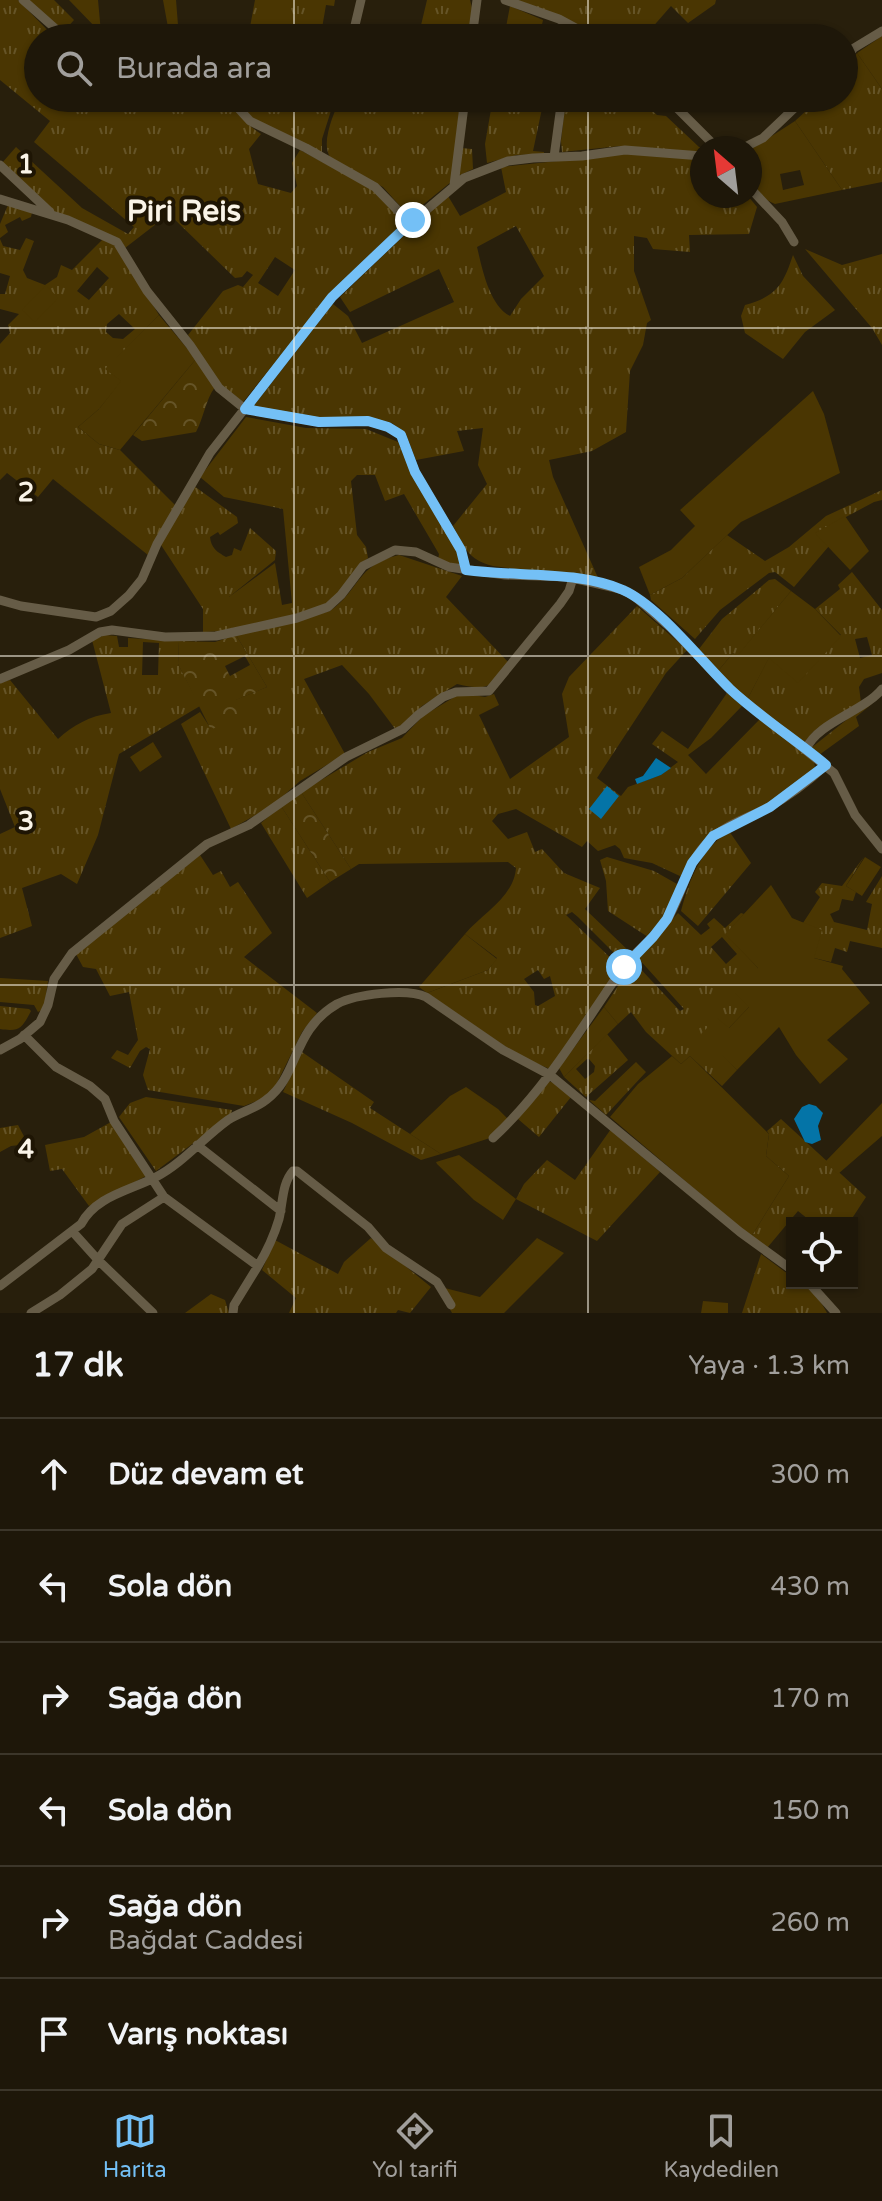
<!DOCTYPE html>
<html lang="tr">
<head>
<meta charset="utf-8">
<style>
  body { margin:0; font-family:"Varela Round",sans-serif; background:#262012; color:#f1f3f6 }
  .controls { position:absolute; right:24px; bottom:24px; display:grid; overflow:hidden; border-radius:0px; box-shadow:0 2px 6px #0004 }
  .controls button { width:72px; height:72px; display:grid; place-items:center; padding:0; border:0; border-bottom:2px solid #3c362a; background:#1e1709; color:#f1f3f6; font:40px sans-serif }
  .compass { position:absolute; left:690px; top:136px; width:72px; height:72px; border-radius:50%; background:#1e1709; box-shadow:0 2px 6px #0004; rotate:332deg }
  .stop { position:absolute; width:24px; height:24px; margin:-18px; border:6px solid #74c0f6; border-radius:50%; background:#fff }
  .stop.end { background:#74c0f6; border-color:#fff; box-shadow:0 2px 8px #0008 }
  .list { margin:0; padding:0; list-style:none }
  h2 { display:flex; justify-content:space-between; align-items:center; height:104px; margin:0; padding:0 32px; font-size:34px }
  h2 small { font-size:26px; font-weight:400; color:#a19f9c }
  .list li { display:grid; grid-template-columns:52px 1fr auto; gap:24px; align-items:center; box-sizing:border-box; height:112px; padding:0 32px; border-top:2px solid #3c362a }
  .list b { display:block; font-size:30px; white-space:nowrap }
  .list p { margin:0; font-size:26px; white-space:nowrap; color:#a19f9c }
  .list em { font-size:26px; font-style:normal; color:#a19f9c }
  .icon { flex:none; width:44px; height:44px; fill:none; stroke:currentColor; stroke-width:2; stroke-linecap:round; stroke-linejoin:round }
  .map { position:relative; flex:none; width:882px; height:1313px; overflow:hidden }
  .search { position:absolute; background:#1e1709; box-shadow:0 2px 6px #0004; left:24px; right:24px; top:24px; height:88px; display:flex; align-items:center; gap:20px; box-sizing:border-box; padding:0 28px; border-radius:44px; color:#a19f9c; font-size:30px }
  .sheet { height:776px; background:#1e1709 }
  nav { display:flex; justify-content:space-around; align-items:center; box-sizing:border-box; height:112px; border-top:2px solid #3c362a; background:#1e1709; font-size:22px; color:#a19f9c }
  nav a { display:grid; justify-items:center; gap:4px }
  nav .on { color:#74c0f6 }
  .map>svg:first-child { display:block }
  .grass { fill:url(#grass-tufts); fill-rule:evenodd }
  .forest { fill:url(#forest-crowns); fill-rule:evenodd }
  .garden { fill:#4a3602; fill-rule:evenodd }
  .water { fill:#0474a7 }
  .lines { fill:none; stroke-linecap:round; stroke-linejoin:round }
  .minor { stroke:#665c47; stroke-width:9 }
  .route { stroke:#74c0f6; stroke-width:10 }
  .grid { fill:none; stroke:#faf4e8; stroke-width:2; stroke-opacity:0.55 }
  .labels { text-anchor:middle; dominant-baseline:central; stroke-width:8; stroke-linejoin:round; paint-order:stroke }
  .district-label { font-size:30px; font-weight:bold; fill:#faf4e8; stroke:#1e1504 }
  .grid-label { font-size:26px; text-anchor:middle; font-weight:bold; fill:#faf4e8; stroke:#1e1504; stroke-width:8; stroke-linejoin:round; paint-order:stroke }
</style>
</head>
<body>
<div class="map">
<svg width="882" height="1313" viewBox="0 0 882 1313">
  <defs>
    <pattern id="grass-tufts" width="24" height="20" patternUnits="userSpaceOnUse" patternTransform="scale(2)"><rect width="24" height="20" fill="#4a3602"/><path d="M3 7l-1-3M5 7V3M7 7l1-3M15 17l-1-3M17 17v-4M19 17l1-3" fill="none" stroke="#655427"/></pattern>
    <pattern id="forest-crowns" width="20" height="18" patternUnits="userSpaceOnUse" patternTransform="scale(2)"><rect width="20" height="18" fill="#4a3602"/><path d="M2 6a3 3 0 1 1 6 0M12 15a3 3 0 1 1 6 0" fill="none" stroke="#655427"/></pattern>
  </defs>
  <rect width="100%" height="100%" fill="#281f0c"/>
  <path class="grass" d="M 0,0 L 18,0 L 55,38 L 38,38 L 38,98 L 223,98 C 239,109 242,122 261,134 L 249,149 L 258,184 L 291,193 L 297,186 L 292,163 L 300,150 L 373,189 L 405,221 L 335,288 L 243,402 L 219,383 L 188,335 L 223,291 L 238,285 L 243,287 L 253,275 L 247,271 L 242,277 L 235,278 L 169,214 L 125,248 L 54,212 L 2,163 L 16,147 L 82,208 L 128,234 L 134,227 L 34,142 L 50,121 L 0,80 ZM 275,257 L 295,270 L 278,296 L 258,283 Z
    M 28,0 L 54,0 L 74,20 L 63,32 Z
    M 69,0 L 98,0 L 101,33 Z
    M 163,0 L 176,0 L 179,38 L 170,38 Z
    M 255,0 L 335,0 L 334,6 L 326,5 L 322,28 L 305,25 L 303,38 L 248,38 Z
    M 427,0 L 470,0 L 472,8 L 469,38 L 418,38 Z
    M 513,0 L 716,0 L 715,4 L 688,23 L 671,6 L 643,38 L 601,38 L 586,29 Z
    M 510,6 L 543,20 L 539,38 L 504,38 Z
    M 857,53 L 882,89 L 882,182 L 842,190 L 795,121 L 820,98 L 844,98 L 844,68 Z
    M 234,98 L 252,98 L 250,100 L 259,112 L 277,101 L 276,98 L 335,98 L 322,139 L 322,155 L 252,119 Z
    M 340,98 L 461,98 L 451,182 L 409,216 L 383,187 L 333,161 C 318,146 334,115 340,98 Z
    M 493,98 L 561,98 L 560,102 L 544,99 L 533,151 L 544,152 L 544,154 L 517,155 L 487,163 L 485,144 Z
    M 566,98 L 642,98 L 645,104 L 657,115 L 666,116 L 699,147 L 709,148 L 702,148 L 702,152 L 697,152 L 620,146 L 562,152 L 561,141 Z
    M 461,148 L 472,149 L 473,169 L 460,175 L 457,173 Z
    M 633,153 L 702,160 L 702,196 L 748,196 L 757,207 L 749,234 L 689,235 L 690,252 L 653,249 L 647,238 L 634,236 L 634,271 L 651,320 L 647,323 L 643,345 L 630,371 L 626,432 L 592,451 L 549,460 L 553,477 L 599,580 L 493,566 C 467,559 466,549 453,526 L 487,484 L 478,465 L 483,428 L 457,431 L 464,451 L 416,460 L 406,434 L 392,423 L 370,417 L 306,417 L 253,407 L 333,304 L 348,316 L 362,343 L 454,302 L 439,269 L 350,312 L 340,297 L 440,201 L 448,196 L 460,216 L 506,192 L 501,167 ZM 516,226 L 544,276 L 521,299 L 510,316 C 489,305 482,268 477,247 Z
    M 8,205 L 32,212 L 31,217 L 22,221 L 20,217 L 5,225 L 8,232 L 0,238 L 0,224 Z
    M 26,238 L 34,241 L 23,270 L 27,278 L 45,285 L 57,277 L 61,265 L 72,270 L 103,239 L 116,246 L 159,315 L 106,369 L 122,381 L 99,409 L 78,427 L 99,444 L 120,450 L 176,506 L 148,555 L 53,479 L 38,497 L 7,473 L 0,480 L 0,344 L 10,333 L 8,325 L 19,314 L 0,309 L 0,294 L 5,294 L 10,276 L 0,273 L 0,239 L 3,246 L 20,250 ZM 97,267 L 109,278 L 89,300 L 77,291 ZM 119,314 L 135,329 L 123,339 L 113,338 L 106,332 L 107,324 Z
    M 805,249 L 842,265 L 882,254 L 882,345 L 872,328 Z
    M 793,255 L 803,276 L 835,310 L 805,332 L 783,359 L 745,333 L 741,316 L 745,305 C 777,296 783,285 793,255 Z
    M 246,417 L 306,428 L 366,429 L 398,442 L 411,471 L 458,553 L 461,566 L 438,560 L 439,554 L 404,494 L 385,501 L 375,475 L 357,475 L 351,481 L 357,535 L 366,547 L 368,558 C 352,569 346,589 331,601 C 313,616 227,633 203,632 L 203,609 L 161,545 L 194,486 L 237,517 L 238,523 L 220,535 L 218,532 L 210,537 C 211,548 217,552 226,557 L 232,555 L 234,548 L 241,551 L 250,528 L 276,551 L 275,560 L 229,597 L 275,563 L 282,605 L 292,603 L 283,509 L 224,497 L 200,477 Z
    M 882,490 L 882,500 L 874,502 L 816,533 L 829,546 L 794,587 L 775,572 L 769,573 L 720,610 L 695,639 L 651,600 L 650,595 L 682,578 L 727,535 L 765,561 L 789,547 L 826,516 Z
    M 399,555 L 462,576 L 446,597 L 509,663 C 489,688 489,691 457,684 L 422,706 L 396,730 L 369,694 L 342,665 L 304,679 L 345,754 L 300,781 L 273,805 L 231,829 L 181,724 L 200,712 L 211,729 L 235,700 L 267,687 L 236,635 L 330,611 C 360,590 356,565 399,555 Z
    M 852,572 L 882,610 L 882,673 L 864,679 L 859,687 L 861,703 L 813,732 L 804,743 L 747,700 L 769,657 L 841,635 L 815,609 L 840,589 L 838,585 ZM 867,637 L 872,655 L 860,658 L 855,639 Z
    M 775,579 L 791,591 L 738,656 L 733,653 L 718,671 L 699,649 L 722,619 L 769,580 Z
    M 637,606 L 687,650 L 666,673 L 597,778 L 621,796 L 628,787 L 661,775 L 678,762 L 652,744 L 662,731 L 688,749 L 727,693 L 742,706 L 711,738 L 688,755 L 706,774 L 760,719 L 813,759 L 815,766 L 812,773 L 770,803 L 726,825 L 682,877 L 652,863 L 624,858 L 620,849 L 615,845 L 598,851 L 587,841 L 582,847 L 516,809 L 498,814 L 492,821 L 508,839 L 527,832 L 535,852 L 542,849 L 564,873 L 600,888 L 585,909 L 632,954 L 623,962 L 578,917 L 572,912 L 566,915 L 621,968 L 550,1069 L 519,1056 L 427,993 L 488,970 L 497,958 L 465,934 C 483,913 514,897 516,868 L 508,862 L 359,864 L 351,869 L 301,792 L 368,752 L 402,738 L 423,716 L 461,693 L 485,697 L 494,694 L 499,705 L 479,715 L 510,779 L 569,737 L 562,694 L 569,677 ZM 538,970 L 544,979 L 550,976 L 555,996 L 538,1006 L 535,1005 L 534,992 L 524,979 Z
    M 105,635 L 117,636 L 119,647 L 128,647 L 128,638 L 179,641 L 178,664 L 200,706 L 119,754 L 98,835 L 77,884 L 61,874 L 22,888 L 32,926 L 0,938 L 0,834 L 15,827 L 0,789 L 0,683 L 10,680 L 58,739 C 73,725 90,716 111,713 L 92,640 ZM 143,642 L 159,643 L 158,675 L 142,675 Z
    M 873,703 L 856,717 L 859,726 L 819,755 L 811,748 L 854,714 Z
    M 281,806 L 330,882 L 307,898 L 261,823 Z
    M 729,831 L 751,863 L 698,926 L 681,911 C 690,878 700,851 729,831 Z
    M 200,855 L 213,875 L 221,871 L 230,887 L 238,882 L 272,933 L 244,957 L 317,1013 L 302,1032 L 273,1091 L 264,1098 L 244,1106 L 148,1090 L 143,1075 L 150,1049 L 146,1047 L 140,1051 L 130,1068 L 111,1058 L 117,1050 L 128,1055 L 138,1040 L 129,992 L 110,996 L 96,969 L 83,967 L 76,954 Z
    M 607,857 L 654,871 L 677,884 C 679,905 661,922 648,937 L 608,911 L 606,881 L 600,860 Z
    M 864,857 L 846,886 L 856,892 L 853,901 L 842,899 L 839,910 L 830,914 L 834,922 L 867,930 L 872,904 L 866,902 L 882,876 L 882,948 L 850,941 L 847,952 L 835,948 L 831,962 L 814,958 L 803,923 L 820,897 L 815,892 L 822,883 L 842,886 Z
    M 678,913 L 701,935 L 710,928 L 707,924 L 714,918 L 725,928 L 741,913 L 744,914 L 726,934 L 758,968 L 749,1007 L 728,1029 L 702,1033 L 737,1070 L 722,1086 L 690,1056 L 681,1064 L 646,1032 L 631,1012 L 618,1024 L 604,1007 L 634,962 L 680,1011 L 684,1009 L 638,958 ZM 722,937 L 737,954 L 726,964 L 711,947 Z
    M 0,978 L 48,981 L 44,1009 L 38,1012 L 34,1005 L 0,1002 Z
    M 0,1006 L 29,1009 L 31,1011 C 22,1028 20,1032 0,1029 Z
    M 607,1034 L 628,1060 L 586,1097 L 564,1077 ZM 587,1059 L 589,1059 L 595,1066 L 594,1072 L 585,1079 L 576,1069 Z
    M 302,1052 L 374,1102 L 370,1108 L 441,1154 L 421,1160 L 352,1123 L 283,1092 Z
    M 636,1062 L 646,1072 L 606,1115 L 589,1100 L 595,1101 Z
    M 548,1081 L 554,1083 L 571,1097 L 539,1137 L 518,1119 Z
    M 146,1097 L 232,1110 L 231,1115 L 156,1171 L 119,1117 L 130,1103 Z
    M 781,1119 L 866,1197 L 849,1223 L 813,1223 L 798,1211 L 767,1248 L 751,1237 L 789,1176 L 766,1156 L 769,1134 L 767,1131 Z
    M 111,1122 L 146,1176 L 89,1206 L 62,1169 L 50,1171 L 45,1145 L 84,1137 Z
    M 18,1125 L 28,1144 L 11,1146 L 0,1152 L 0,1128 Z
    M 611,1129 L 660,1172 L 597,1241 L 516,1199 L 524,1184 L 547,1160 L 575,1180 Z
    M 371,1238 L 431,1287 L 410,1313 L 398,1310 L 396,1313 L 289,1313 L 296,1298 L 262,1270 L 275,1240 L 338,1274 L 344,1262 Z
    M 761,1254 L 792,1277 L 792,1283 C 808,1283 820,1299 827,1313 L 742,1313 Z
    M 211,1294 L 225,1300 L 229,1313 L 185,1313 Z"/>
  <path class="forest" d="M 196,359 L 215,387 C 205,401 204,417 196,432 L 142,441 L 133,435 Z
    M 236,635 L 267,687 L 236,700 L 242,712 L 211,730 L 178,664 L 179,641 L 215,642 ZM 245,656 L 250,665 L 230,676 L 225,666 Z
    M 301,792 L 351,869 L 330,882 L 281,806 Z"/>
  <path class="garden" d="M 882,36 L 882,89 L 857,53 Z
    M 795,121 L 842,190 L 775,204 C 750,195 750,172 750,150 ZM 800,170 L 804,185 L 783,190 L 780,174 Z
    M 46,285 L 58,298 L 35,322 L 22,310 Z
    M 159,315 L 196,359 L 120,450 L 99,444 L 78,427 L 99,409 L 121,381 L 105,369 Z
    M 813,391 L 824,414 L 840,473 L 741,522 L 682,578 L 650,595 L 639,567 L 671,550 L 695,526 L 680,510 Z
    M 845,516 L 869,551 L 850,570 L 815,533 Z
    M 791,591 L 815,609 L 841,636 L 798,683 L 769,658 L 747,700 L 718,671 L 733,653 L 738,655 Z
    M 153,742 L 162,757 L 140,772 L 130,757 Z
    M 865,857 L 881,867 L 862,896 L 846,886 Z
    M 771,885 L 792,918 L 822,930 L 814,958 L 843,966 L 842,969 L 870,1003 L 827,1040 L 848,1059 L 820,1084 L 796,1055 L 779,1027 L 737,1070 L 701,1034 L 717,1018 L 729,1028 L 749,1007 L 734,992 L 758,968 L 725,934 Z
    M 465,934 L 497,959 L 488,970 L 427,993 L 419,987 Z
    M 604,1007 L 618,1024 L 564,1077 L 559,1068 Z
    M 672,1056 L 681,1064 L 690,1056 L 769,1134 L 766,1156 L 789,1176 L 751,1237 L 610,1117 L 638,1084 Z
    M 466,1087 L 498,1109 L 509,1120 L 490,1138 L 441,1154 L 410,1134 L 450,1096 Z
    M 882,1103 L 882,1136 L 838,1174 L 825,1162 Z
    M 459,1155 L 516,1199 L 503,1220 L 474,1200 L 437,1164 L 436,1162 Z
    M 537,1238 L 564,1253 L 504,1313 L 452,1313 L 437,1286 L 480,1297 Z
    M 703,1301 L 728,1303 L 728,1313 L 701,1313 Z"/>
  <path class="water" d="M 656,758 L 671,768 L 661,775 L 637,784 L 635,779 L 643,776 Z
    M 607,786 L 619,796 L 601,819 L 589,809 Z
    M 809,1104 L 816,1106 L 823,1113 L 818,1126 L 821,1140 L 812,1144 L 805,1142 L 794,1119 L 802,1107 Z"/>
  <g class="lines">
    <path class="minor" d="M 23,0 L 66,38
      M 505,0 L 559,19 L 594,38
      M 352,38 L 361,0
      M 472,38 L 477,0
      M 844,59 L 854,48 L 882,31
      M 229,98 L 250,121 L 306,148 L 375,187 L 410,223
      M 667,98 L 717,148
      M 743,148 L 763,138 L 805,98
      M 554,157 L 562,98
      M 0,165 L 50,212
      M 454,185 L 465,98
      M 750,188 L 782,222 L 794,242
      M 0,199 L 68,220 L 117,242 L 147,291 L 190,345 L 219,388 L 245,409 L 319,422 L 368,421 L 388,427 L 401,435 L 415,472 L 461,550 L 466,570
      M 0,600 L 21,606 L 96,617 L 111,611 L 129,595 L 142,579 L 157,544 L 210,453 L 332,297 L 405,228 L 464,178 L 508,161 L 533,158 L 582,156 L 625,150 L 702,156
      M 0,679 L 69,650 L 100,632 L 112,630 L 165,637 L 216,636 L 297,618 L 328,607 L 341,595 L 363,566 L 395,550 L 416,552 L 449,567 L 505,575 L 568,577 L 620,589 L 633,595 L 671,628 L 732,691 L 834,773 L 855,815 L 882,849
      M 806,749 C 818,722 863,712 882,689
      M 24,1035 L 56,1067 L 90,1086 L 105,1099 L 114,1121 L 164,1197 L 258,1266 L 234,1305 L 233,1313
      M 0,1050 L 20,1039 L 40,1022 L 48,1005 L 54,979 L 72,953 L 207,844 L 249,825 L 346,757 L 403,729 L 418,715 L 443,697 L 456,692 L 489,691 L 560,604 L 569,591 L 573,578
      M 493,1138 C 546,1089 581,1028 622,969 C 635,951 654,939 667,920 C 682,896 686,866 705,845 C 721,826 746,819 767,808 C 788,797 809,781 826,765
      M 197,1145 L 281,1211
      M 72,1231 L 99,1261 L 153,1313
      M 258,1266 C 267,1251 274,1236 279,1219 C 283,1203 282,1183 293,1171 L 297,1171 L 368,1227 L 386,1248 L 437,1282 L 451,1305
      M 809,1283 L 836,1313
      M 0,1286 L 81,1224 C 96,1196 129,1191 156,1177 C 183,1163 204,1137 228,1120 C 240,1112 255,1109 266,1100 C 300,1075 291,1031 337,1004 C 356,994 407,988 426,997 L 503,1050 L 550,1075 L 740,1232 L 792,1270
      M 31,1313 L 60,1295 L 92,1269 L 122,1224 L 164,1197"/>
  </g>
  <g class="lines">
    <path class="route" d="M 413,220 L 332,297 L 245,409 L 319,422 L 368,421 L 388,427 L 401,435 L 415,472 L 461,550 L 466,570 C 517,577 575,570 623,590 C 659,606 701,661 730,689 C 760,717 795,739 826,765 L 770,807 L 713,836 L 692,863 L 667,919 L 653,937 L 624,967"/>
  </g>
  <path class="grid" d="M 294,0 L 294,38M 588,0 L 588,38M 294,98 L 294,1313M 588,98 L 588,1313M 0,328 L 882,328M 0,656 L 882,656M 0,985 L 882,985"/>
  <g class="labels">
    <g class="district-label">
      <text x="184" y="211">Piri Reis</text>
    </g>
  </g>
  <g class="grid-label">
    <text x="26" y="173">1</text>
    <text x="26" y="501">2</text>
    <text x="26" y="830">3</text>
    <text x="26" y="1158">4</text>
  </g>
</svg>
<div class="controls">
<button><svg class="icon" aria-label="locate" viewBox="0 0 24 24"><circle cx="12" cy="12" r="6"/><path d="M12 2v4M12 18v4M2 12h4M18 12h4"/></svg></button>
</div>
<svg class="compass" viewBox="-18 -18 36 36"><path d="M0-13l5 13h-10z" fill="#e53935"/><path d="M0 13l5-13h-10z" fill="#a19f9c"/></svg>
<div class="stop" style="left:624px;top:967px"></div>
<div class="stop end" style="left:413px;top:220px"></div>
<div class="search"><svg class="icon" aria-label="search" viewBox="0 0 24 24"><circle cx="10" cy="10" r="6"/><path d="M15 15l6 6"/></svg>Burada ara</div>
</div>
<section class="sheet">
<h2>17 dk<small>Yaya · 1.3 km</small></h2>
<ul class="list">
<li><svg class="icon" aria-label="ahead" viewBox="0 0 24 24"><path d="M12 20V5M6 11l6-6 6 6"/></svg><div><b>Düz devam et</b></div><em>300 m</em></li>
<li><svg class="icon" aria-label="left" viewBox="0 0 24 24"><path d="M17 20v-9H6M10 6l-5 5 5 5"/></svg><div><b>Sola dön</b></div><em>430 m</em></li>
<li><svg class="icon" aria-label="right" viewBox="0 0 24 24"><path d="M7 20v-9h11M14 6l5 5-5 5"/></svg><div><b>Sağa dön</b></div><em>170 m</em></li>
<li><svg class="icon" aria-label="left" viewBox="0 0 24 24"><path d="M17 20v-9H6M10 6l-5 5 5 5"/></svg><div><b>Sola dön</b></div><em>150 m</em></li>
<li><svg class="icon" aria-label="right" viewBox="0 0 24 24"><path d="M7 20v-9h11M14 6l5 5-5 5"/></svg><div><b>Sağa dön</b><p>Bağdat Caddesi</p></div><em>260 m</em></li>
<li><svg class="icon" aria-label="arrive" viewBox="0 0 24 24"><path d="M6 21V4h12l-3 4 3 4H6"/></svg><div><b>Varış noktası</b></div></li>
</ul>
</section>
<nav>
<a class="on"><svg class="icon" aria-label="map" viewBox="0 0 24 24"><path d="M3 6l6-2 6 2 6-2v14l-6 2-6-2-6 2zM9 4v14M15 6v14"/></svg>Harita</a>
<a><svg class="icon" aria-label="directions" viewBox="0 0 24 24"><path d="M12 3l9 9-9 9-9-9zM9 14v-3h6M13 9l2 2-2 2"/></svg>Yol tarifi</a>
<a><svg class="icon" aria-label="saved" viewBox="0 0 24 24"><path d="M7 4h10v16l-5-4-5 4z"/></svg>Kaydedilen</a>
</nav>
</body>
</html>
